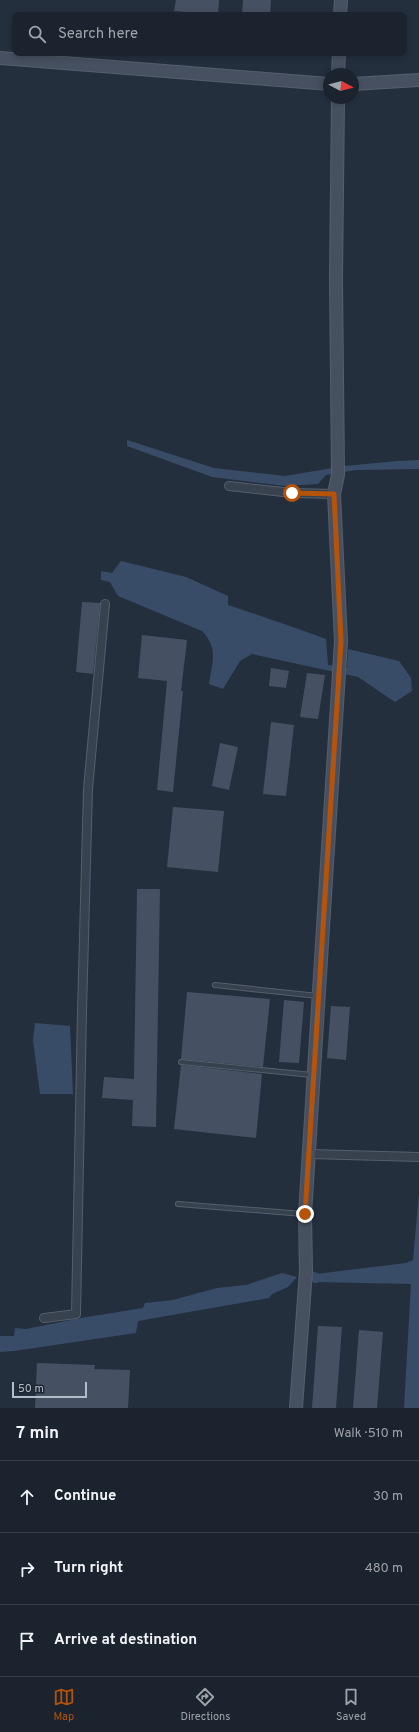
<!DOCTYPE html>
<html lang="en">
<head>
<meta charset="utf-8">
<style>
  body { margin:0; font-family:Overpass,sans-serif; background:#282f3a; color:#f1f3f6 }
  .compass { position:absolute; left:323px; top:68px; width:36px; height:36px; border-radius:50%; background:#1b232e; box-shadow:0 2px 6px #0003; rotate:97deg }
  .scale { position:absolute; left:12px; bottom:10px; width:75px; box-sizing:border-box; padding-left:4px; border:2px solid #b4bcc9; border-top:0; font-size:11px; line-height:14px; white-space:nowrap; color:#b4bcc9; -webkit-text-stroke:3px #1d2633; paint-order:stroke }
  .stop { position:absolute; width:12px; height:12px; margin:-9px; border:3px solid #b45309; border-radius:50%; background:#fff }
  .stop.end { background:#b45309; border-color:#fff; box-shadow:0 1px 4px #0008 }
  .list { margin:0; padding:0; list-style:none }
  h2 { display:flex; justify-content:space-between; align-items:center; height:52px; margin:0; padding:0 16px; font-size:17px }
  h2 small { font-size:13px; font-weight:400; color:#a0a4aa }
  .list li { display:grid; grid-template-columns:26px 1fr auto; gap:12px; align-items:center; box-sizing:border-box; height:72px; padding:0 16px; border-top:1px solid #39404a }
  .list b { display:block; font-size:15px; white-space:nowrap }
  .list em { font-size:13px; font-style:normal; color:#a0a4aa }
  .icon { flex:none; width:22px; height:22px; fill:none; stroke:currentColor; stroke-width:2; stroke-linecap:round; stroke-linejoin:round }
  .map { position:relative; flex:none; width:419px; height:1408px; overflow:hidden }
  .search { position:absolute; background:#1b232e; box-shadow:0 2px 6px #0003; left:12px; right:12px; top:12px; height:44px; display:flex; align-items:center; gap:10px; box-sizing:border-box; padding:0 14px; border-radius:8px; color:#a0a4aa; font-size:15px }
  .sheet { height:268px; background:#1b232e }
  nav { display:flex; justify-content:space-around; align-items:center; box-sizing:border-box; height:56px; border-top:1px solid #39404a; background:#1b232e; font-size:11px; color:#a0a4aa }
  nav a { display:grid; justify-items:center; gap:2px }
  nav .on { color:#b45309 }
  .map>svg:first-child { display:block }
  .water { fill:#394c67 }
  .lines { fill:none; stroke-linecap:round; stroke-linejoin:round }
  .canal { stroke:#394c67; stroke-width:10 }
  .building { fill:#455162 }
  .lane-casing { stroke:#565f6c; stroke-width:6 }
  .street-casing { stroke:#565f6c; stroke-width:10 }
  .secondary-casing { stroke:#565f6c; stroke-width:14 }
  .lane { stroke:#38414e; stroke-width:4 }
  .street { stroke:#38414e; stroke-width:8 }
  .secondary { stroke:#465061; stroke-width:12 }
  .route { stroke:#b45309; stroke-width:5 }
</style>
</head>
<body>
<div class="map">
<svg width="419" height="1408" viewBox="0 0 419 1408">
  <rect width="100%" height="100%" fill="#242f3e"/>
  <path class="water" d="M 127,440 L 214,468 L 285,476 L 345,466 L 397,461 L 419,460 L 419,469 L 356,470 L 326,475 L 318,484 L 285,486 L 212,477 L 127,446 Z
    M 121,561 L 186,577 L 228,596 L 228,605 L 287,625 L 326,639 L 328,665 L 347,668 L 348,649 L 399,661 L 411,678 L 412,691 L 395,702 L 358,677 L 252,654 L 240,661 L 223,689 L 209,684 C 212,662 219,649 202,631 L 118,596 L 110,582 L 101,580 L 101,571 L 112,573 Z
    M 35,1023 L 70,1026 L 73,1094 L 40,1094 L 33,1040 Z
    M 419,1193 L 419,1408 L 404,1408 L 411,1284 L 316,1282 L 316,1274 L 406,1263 L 413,1260 Z
    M 282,1273 L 297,1277 L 288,1287 L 272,1294 L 269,1298 L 138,1321 L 136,1333 L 14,1351 L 0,1352 L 0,1336 L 14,1336 L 15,1328 L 26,1329 L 81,1318 L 143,1308 L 145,1303 L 173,1300 L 217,1288 L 246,1285 Z"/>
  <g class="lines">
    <path class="canal" d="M 314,1277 L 316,1278"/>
  </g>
  <path class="building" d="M 176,0 L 219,0 L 218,15 L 174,11 Z
    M 243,0 L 271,0 L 270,15 L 242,15 Z
    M 82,602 L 100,603 L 93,674 L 76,672 Z
    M 142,635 L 187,640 L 181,691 L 183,691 L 173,792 L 157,790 L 167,681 L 138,678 Z
    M 271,668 L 289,671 L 286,688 L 269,686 Z
    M 307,673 L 325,675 L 318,719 L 300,717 Z
    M 271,722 L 294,725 L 286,796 L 263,794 Z
    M 220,743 L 238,747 L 229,790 L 212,786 Z
    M 173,807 L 224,811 L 218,872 L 167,867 Z
    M 137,889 L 160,889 L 156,1127 L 132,1126 L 133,1100 L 102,1098 L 104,1077 L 134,1079 Z
    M 187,992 L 270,999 L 263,1067 L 181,1059 Z
    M 284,1000 L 304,1002 L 299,1063 L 279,1062 Z
    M 331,1006 L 350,1007 L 346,1060 L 327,1058 Z
    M 181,1065 L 262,1074 L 256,1138 L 174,1129 Z
    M 318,1326 L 342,1327 L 336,1408 L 312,1408 Z
    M 359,1330 L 383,1332 L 377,1408 L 353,1408 Z
    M 37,1363 L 95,1365 L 94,1369 L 130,1370 L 128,1408 L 35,1408 Z"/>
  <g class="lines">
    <g class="lane-casing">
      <path id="lane" d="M 215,985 L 318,996
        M 181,1062 L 312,1075
        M 178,1204 L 303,1214"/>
    </g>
    <g class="street-casing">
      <path id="street" d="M 229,486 L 292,493 L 334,494
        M 309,1154 L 419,1157
        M 44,1318 L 76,1314 L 82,1011 L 88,789 L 105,604"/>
    </g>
    <g class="secondary-casing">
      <path id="secondary" d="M 340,15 L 341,0
        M 0,58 L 329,84
        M 338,74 L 339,53
        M 353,84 L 419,80
        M 296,1408 L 306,1271 L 305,1214 L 341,641 L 334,494 L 338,475 L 336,279 L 338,98"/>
    </g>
    <use href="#lane" class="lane"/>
    <use href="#street" class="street"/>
    <use href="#secondary" class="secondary"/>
  </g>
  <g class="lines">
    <path class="route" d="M 292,493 L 334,494 L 341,641 L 305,1214"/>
  </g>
</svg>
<svg class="compass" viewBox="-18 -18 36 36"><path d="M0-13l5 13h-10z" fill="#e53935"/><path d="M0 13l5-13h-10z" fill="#a0a4aa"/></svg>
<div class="scale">50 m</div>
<div class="stop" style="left:292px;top:493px"></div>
<div class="stop end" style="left:305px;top:1214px"></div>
<div class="search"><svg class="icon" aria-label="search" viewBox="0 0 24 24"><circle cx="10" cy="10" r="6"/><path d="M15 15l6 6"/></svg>Search here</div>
</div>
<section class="sheet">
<h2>7 min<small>Walk · 510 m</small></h2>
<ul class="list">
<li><svg class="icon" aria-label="ahead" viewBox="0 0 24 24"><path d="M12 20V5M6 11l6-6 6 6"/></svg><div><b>Continue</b></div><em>30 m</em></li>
<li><svg class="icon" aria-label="right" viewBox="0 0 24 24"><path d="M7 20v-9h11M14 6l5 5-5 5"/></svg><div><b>Turn right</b></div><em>480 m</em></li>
<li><svg class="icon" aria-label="arrive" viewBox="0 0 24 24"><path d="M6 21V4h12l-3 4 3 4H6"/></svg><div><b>Arrive at destination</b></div></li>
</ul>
</section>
<nav>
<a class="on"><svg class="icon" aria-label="map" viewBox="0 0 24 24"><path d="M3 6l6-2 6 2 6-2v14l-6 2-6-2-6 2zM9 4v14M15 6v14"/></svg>Map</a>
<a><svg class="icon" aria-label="directions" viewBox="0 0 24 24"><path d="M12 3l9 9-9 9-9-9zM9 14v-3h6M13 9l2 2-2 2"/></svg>Directions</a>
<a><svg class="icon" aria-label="saved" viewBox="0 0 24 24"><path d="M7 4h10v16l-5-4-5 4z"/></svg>Saved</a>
</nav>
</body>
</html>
